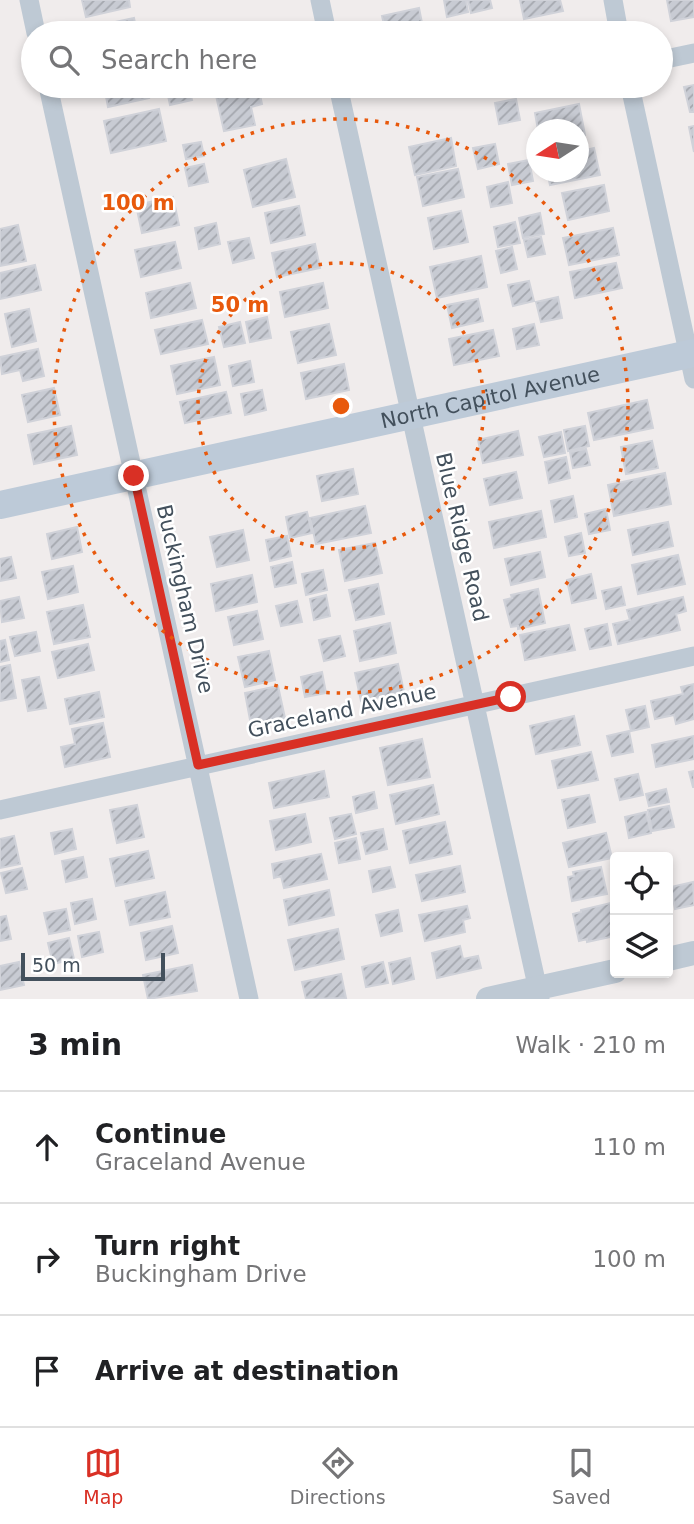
<!DOCTYPE html>
<html lang="en">
<head>
<meta charset="utf-8">
<style>
  body { margin:0; font-family:"DejaVu Sans",sans-serif; background:#f2f2f2; color:#202124 }
  .controls { position:absolute; right:21px; bottom:21px; display:grid; overflow:hidden; border-radius:7px; box-shadow:0 4px 10px #0003 }
  .controls button { width:63px; height:63px; display:grid; place-items:center; padding:0; border:0; border-bottom:2px solid #e0e0e0; background:#fff; color:#202124; font:35px sans-serif }
  .compass { position:absolute; left:526px; top:119px; width:63px; height:63px; border-radius:50%; background:#fff; box-shadow:0 4px 10px #0003; rotate:258deg }
  .scale { position:absolute; left:21px; bottom:18px; width:144px; box-sizing:border-box; padding-left:7px; border:4px solid #43505c; border-top:0; font-size:19px; line-height:24px; white-space:nowrap; color:#43505c; -webkit-text-stroke:5px #fff; paint-order:stroke }
  .stop { position:absolute; width:21px; height:21px; margin:-16px; border:5px solid #d93025; border-radius:50%; background:#fff }
  .stop.end { background:#d93025; border-color:#fff; box-shadow:0 2px 7px #0008 }
  .list { margin:0; padding:0; list-style:none }
  h2 { display:flex; justify-content:space-between; align-items:center; height:91px; margin:0; padding:0 28px; font-size:30px }
  h2 small { font-size:23px; font-weight:400; color:#757577 }
  .list li { display:grid; grid-template-columns:46px 1fr auto; gap:21px; align-items:center; box-sizing:border-box; height:112px; padding:0 28px; border-top:2px solid #e0e0e0 }
  .list b { display:block; font-size:26px; white-space:nowrap }
  .list p { margin:0; font-size:23px; white-space:nowrap; color:#757577 }
  .list em { font-size:23px; font-style:normal; color:#757577 }
  .icon { flex:none; width:38px; height:38px; fill:none; stroke:currentColor; stroke-width:2; stroke-linecap:round; stroke-linejoin:round }
  .map { position:relative; flex:none; width:694px; height:999px; overflow:hidden }
  .search { position:absolute; background:#fff; box-shadow:0 4px 10px #0003; left:21px; right:21px; top:21px; height:77px; display:flex; align-items:center; gap:18px; box-sizing:border-box; padding:0 24px; border-radius:38px; color:#757577; font-size:26px }
  .sheet { height:427px; background:#fff }
  nav { display:flex; justify-content:space-around; align-items:center; box-sizing:border-box; height:98px; border-top:2px solid #e0e0e0; background:#fff; font-size:19px; color:#757577 }
  nav a { display:grid; justify-items:center; gap:4px }
  nav .on { color:#d93025 }
  .map>svg:first-child { display:block }
  .building { fill:url(#building-hatch); stroke:#d0d2d9; stroke-width:2 }
  .lines { fill:none; stroke-linecap:round; stroke-linejoin:round }
  .minor { stroke:#bec9d4; stroke-width:19 }
  .tertiary { stroke:#bec9d4; stroke-width:24 }
  .secondary { stroke:#bdcad8; stroke-width:28 }
  .route { stroke:#d93025; stroke-width:9 }
  .ring { fill:none; stroke:#e8590c; stroke-width:3.5; stroke-dasharray:3.5 7 }
  .labels { text-anchor:middle; dominant-baseline:central; stroke-width:5; stroke-linejoin:round; paint-order:stroke }
  .street-label { font-size:21px; fill:#43505c; stroke:#fff }
  .centre { fill:#e8590c; stroke:#fff; stroke-width:3.5 }
  .ring-label { font-size:21px; text-anchor:middle; font-weight:bold; fill:#e8590c; stroke:#fff; stroke-width:5; stroke-linejoin:round; paint-order:stroke }
</style>
</head>
<body>
<div class="map">
<svg width="694" height="999" viewBox="0 0 694 999">
  <defs>
    <pattern id="building-hatch" width="6" height="6" patternUnits="userSpaceOnUse" patternTransform="scale(1.75)"><rect width="6" height="6" fill="#c8cbd3"/><path d="M-1 1l2-2M0 6l6-6M5 7l2-2" fill="none" stroke="#a4a7ae"/></pattern>
  </defs>
  <rect width="100%" height="100%" fill="#f0ecec"/>
  <path class="building" d="M 82,0 L 129,0 L 130,7 L 86,17 Z
    M 444,0 L 466,0 L 468,12 L 447,17 Z
    M 468,0 L 490,0 L 492,8 L 471,13 Z
    M 520,0 L 560,0 L 563,11 L 524,19 Z
    M 667,0 L 694,0 L 694,17 L 671,21 Z
    M 419,8 L 424,33 L 386,33 L 382,16 Z
    M 134,18 L 137,33 L 94,33 L 92,27 Z
    M 258,23 L 260,33 L 221,33 L 221,30 Z
    M 694,85 L 694,112 L 690,112 L 684,87 Z
    M 104,86 L 146,86 L 149,98 L 108,107 Z
    M 166,86 L 188,86 L 192,100 L 170,105 Z
    M 239,86 L 258,86 L 262,104 L 251,107 L 255,125 L 224,131 L 215,91 Z
    M 516,99 L 520,120 L 499,124 L 495,103 Z
    M 579,104 L 585,135 L 578,136 L 578,130 L 538,130 L 535,113 Z
    M 159,109 L 166,141 L 111,153 L 104,121 Z
    M 694,126 L 694,152 L 689,127 Z
    M 451,138 L 456,166 L 415,175 L 409,147 Z
    M 201,142 L 204,156 L 186,159 L 183,145 Z
    M 495,144 L 499,164 L 478,169 L 473,148 Z
    M 594,148 L 600,175 L 550,185 L 547,172 L 578,172 L 578,152 Z
    M 286,159 L 295,197 L 253,207 L 244,170 Z
    M 529,160 L 533,181 L 512,185 L 508,164 Z
    M 204,164 L 208,182 L 189,186 L 185,168 Z
    M 458,169 L 464,197 L 423,206 L 417,177 Z
    M 508,182 L 512,203 L 491,207 L 487,187 Z
    M 604,185 L 609,211 L 568,220 L 562,193 Z
    M 173,197 L 179,225 L 142,233 L 136,205 Z
    M 299,206 L 305,235 L 271,243 L 265,213 Z
    M 461,211 L 468,242 L 434,249 L 428,218 Z
    M 540,213 L 544,234 L 523,238 L 519,218 Z
    M 515,222 L 520,243 L 498,247 L 494,227 Z
    M 216,223 L 220,244 L 199,249 L 195,228 Z
    M 18,225 L 26,261 L 0,266 L 0,229 Z
    M 613,228 L 619,255 L 569,265 L 563,238 Z
    M 541,237 L 545,254 L 528,257 L 524,240 Z
    M 249,238 L 254,258 L 233,263 L 228,242 Z
    M 175,242 L 181,268 L 141,277 L 135,250 Z
    M 315,244 L 320,268 L 277,277 L 272,253 Z
    M 512,247 L 517,269 L 501,273 L 496,251 Z
    M 481,256 L 487,287 L 437,298 L 430,267 Z
    M 616,263 L 622,288 L 575,298 L 570,272 Z
    M 35,265 L 41,290 L 0,299 L 0,273 Z
    M 529,281 L 534,301 L 513,306 L 508,285 Z
    M 190,283 L 196,308 L 151,318 L 146,293 Z
    M 323,283 L 328,308 L 285,317 L 280,292 Z
    M 558,297 L 562,318 L 541,322 L 536,302 Z
    M 478,299 L 483,321 L 452,328 L 447,305 Z
    M 29,309 L 36,341 L 12,347 L 5,314 Z
    M 267,317 L 271,338 L 250,342 L 246,322 Z
    M 202,320 L 208,344 L 161,354 L 155,330 Z
    M 240,322 L 245,343 L 224,347 L 219,327 Z
    M 329,324 L 336,355 L 298,363 L 291,332 Z
    M 534,324 L 539,345 L 517,349 L 513,329 Z
    M 493,330 L 499,356 L 454,365 L 449,339 Z
    M 38,349 L 44,376 L 23,381 L 20,370 L 2,374 L 0,357 Z
    M 214,357 L 220,385 L 177,394 L 171,366 Z
    M 250,361 L 254,382 L 233,386 L 229,366 Z
    M 344,364 L 349,390 L 306,399 L 301,373 Z
    M 54,388 L 60,415 L 28,422 L 22,395 Z
    M 262,390 L 266,410 L 245,415 L 241,394 Z
    M 226,392 L 231,413 L 185,423 L 180,402 Z
    M 647,400 L 653,428 L 594,440 L 588,413 Z
    M 71,426 L 77,455 L 34,464 L 28,435 Z
    M 585,426 L 589,446 L 568,451 L 564,430 Z
    M 518,431 L 523,455 L 483,463 L 478,440 Z
    M 561,432 L 565,453 L 544,457 L 539,437 Z
    M 652,441 L 658,468 L 626,474 L 621,447 Z
    M 586,449 L 590,465 L 573,468 L 570,452 Z
    M 566,457 L 570,478 L 549,483 L 545,462 Z
    M 353,469 L 358,494 L 322,501 L 317,476 Z
    M 516,472 L 522,498 L 490,505 L 484,479 Z
    M 665,473 L 671,504 L 614,516 L 608,485 Z
    M 573,496 L 577,517 L 555,522 L 551,501 Z
    M 365,506 L 371,533 L 316,544 L 310,518 Z
    M 606,509 L 610,530 L 589,534 L 585,514 Z
    M 541,511 L 546,537 L 494,548 L 489,522 Z
    M 307,512 L 312,533 L 290,538 L 286,517 Z
    M 668,522 L 673,546 L 633,555 L 628,530 Z
    M 77,527 L 82,552 L 52,559 L 47,534 Z
    M 243,530 L 249,560 L 217,567 L 210,537 Z
    M 581,533 L 585,553 L 569,556 L 565,537 Z
    M 287,536 L 291,556 L 270,561 L 266,540 Z
    M 375,543 L 382,573 L 345,581 L 339,550 Z
    M 540,552 L 545,577 L 511,585 L 505,559 Z
    M 678,555 L 685,584 L 638,594 L 632,565 Z
    M 11,557 L 16,578 L 0,581 L 0,559 Z
    M 292,562 L 296,583 L 275,587 L 271,567 Z
    M 73,566 L 78,592 L 48,599 L 42,572 Z
    M 323,570 L 327,590 L 306,595 L 302,574 Z
    M 591,574 L 596,598 L 572,603 L 567,580 Z
    M 252,575 L 257,602 L 216,611 L 211,584 Z
    M 378,584 L 384,614 L 356,620 L 349,590 Z
    M 621,587 L 625,605 L 606,609 L 602,591 Z
    M 538,589 L 545,623 L 518,629 L 518,626 L 511,627 L 504,600 L 512,598 L 511,595 Z
    M 326,595 L 330,616 L 314,620 L 310,599 Z
    M 19,597 L 24,618 L 2,622 L 0,601 Z
    M 683,597 L 686,611 L 676,614 L 680,630 L 618,644 L 613,624 L 630,620 L 627,610 Z
    M 297,601 L 302,622 L 281,626 L 276,606 Z
    M 83,605 L 90,637 L 54,644 L 47,612 Z
    M 257,611 L 263,639 L 234,645 L 228,617 Z
    M 390,623 L 396,653 L 360,661 L 354,631 Z
    M 607,624 L 611,645 L 590,649 L 585,629 Z
    M 569,625 L 575,650 L 525,660 L 520,635 Z
    M 36,632 L 40,651 L 15,656 L 10,637 Z
    M 340,636 L 345,656 L 324,661 L 319,640 Z
    M 5,640 L 9,660 L 0,662 L 0,641 Z
    M 88,644 L 94,670 L 58,678 L 52,652 Z
    M 269,651 L 275,680 L 245,687 L 238,657 Z
    M 398,664 L 404,692 L 361,701 L 355,673 Z
    M 10,665 L 16,698 L 0,701 L 0,667 Z
    M 322,672 L 326,693 L 305,697 L 301,677 Z
    M 39,677 L 46,708 L 28,711 L 22,680 Z
    M 694,684 L 694,719 L 676,724 L 674,715 L 655,719 L 651,701 L 683,694 L 681,687 Z
    M 278,686 L 285,718 L 251,725 L 245,693 Z
    M 99,692 L 104,717 L 70,724 L 65,699 Z
    M 645,706 L 649,727 L 631,731 L 626,710 Z
    M 574,716 L 580,745 L 536,754 L 530,726 Z
    M 103,723 L 110,757 L 65,767 L 61,747 L 75,744 L 72,729 Z
    M 629,731 L 633,752 L 612,756 L 607,736 Z
    M 694,736 L 694,759 L 656,767 L 652,745 Z
    M 422,739 L 430,777 L 388,785 L 380,748 Z
    M 591,752 L 598,780 L 558,788 L 552,761 Z
    M 324,771 L 329,797 L 274,808 L 269,783 Z
    M 694,771 L 694,787 L 693,787 L 689,772 Z
    M 638,774 L 643,795 L 620,800 L 615,779 Z
    M 433,785 L 439,814 L 396,824 L 390,795 Z
    M 666,789 L 669,802 L 649,806 L 646,794 Z
    M 374,792 L 377,808 L 356,813 L 353,797 Z
    M 589,795 L 595,822 L 568,828 L 562,800 Z
    M 137,805 L 144,837 L 117,843 L 110,810 Z
    M 669,806 L 674,827 L 652,831 L 648,810 Z
    M 646,812 L 651,833 L 629,838 L 625,817 Z
    M 305,814 L 311,842 L 276,850 L 270,821 Z
    M 351,814 L 356,834 L 335,839 L 330,818 Z
    M 445,822 L 452,854 L 410,863 L 403,831 Z
    M 72,829 L 76,849 L 55,854 L 51,833 Z
    M 383,829 L 387,849 L 366,854 L 361,833 Z
    M 606,833 L 612,858 L 569,867 L 563,843 Z
    M 14,836 L 20,864 L 0,868 L 0,839 Z
    M 356,838 L 360,859 L 339,863 L 335,843 Z
    M 148,851 L 154,878 L 116,886 L 110,859 Z
    M 321,854 L 327,879 L 284,888 L 281,876 L 274,878 L 272,864 Z
    M 83,857 L 87,877 L 66,882 L 62,861 Z
    M 460,866 L 465,892 L 422,901 L 416,875 Z
    M 390,867 L 395,887 L 373,892 L 369,871 Z
    M 601,867 L 607,894 L 572,901 L 568,877 L 574,876 L 573,872 Z
    M 22,868 L 27,889 L 6,893 L 1,873 Z
    M 693,882 L 694,905 L 675,909 L 671,887 Z
    M 329,890 L 334,915 L 289,925 L 284,900 Z
    M 165,892 L 170,917 L 130,925 L 125,901 Z
    M 92,899 L 96,919 L 75,924 L 71,903 Z
    M 615,902 L 615,936 L 587,942 L 587,939 L 579,941 L 573,914 L 581,912 L 581,910 Z
    M 467,906 L 470,918 L 463,920 L 465,932 L 425,941 L 419,915 Z
    M 66,909 L 70,930 L 49,934 L 44,913 Z
    M 398,910 L 402,931 L 381,936 L 376,915 Z
    M 6,916 L 11,939 L 0,941 L 0,917 Z
    M 172,926 L 178,953 L 146,960 L 141,933 Z
    M 338,929 L 344,959 L 295,970 L 288,940 Z
    M 99,932 L 103,952 L 82,957 L 78,936 Z
    M 69,938 L 74,959 L 53,964 L 48,943 Z
    M 460,946 L 463,959 L 478,956 L 481,968 L 437,978 L 432,953 Z
    M 410,958 L 414,979 L 393,984 L 389,963 Z
    M 19,962 L 24,985 L 0,990 L 0,966 Z
    M 383,962 L 388,983 L 366,987 L 362,967 Z
    M 192,965 L 197,991 L 148,999 L 143,975 Z
    M 341,974 L 346,998 L 306,999 L 302,982 Z"/>
  <g class="lines">
    <path class="minor" d="M 29,0 L 36,33
      M 320,0 L 327,33
      M 613,0 L 619,33
      M 661,60 L 694,53
      M 48,86 L 249,999
      M 338,86 L 540,999
      M 630,86 L 694,379
      M 0,810 L 694,656"/>
    <path class="tertiary" d="M 668,959 L 694,953
      M 488,999 L 615,971"/>
    <path class="secondary" id="s1" d="M 0,505 L 694,353"/>
  </g>
  <g class="lines">
    <path class="route" d="M 134,476 L 198,765 L 511,697"/>
  </g>
  <g class="ring">
    <circle cx="341" cy="406" r="143"/>
    <circle cx="341" cy="406" r="287"/>
  </g>
  <g class="labels">
    <g class="street-label">
      <text stroke="none"><textPath href="#s1" startOffset="502">North Capitol Avenue</textPath></text>
      <text transform="translate(462 537) rotate(77)">Blue Ridge Road</text>
      <text transform="translate(185 599) rotate(77)">Buckingham Drive</text>
      <text transform="translate(342 711) rotate(-12)">Graceland Avenue</text>
    </g>
  </g>
  <circle cx="341" cy="406" r="10" class="centre"/>
  <g class="ring-label">
    <text x="138" y="210">100 m</text>
    <text x="240" y="312">50 m</text>
  </g>
</svg>
<div class="controls">
<button><svg class="icon" aria-label="locate" viewBox="0 0 24 24"><circle cx="12" cy="12" r="6"/><path d="M12 2v4M12 18v4M2 12h4M18 12h4"/></svg></button>
<button><svg class="icon" aria-label="layers" viewBox="0 0 24 24"><path d="M12 4l9 5-9 5-9-5zM3 14l9 5 9-5"/></svg></button>
</div>
<svg class="compass" viewBox="-18 -18 36 36"><path d="M0-13l5 13h-10z" fill="#e53935"/><path d="M0 13l5-13h-10z" fill="#757577"/></svg>
<div class="scale">50 m</div>
<div class="stop" style="left:511px;top:697px"></div>
<div class="stop end" style="left:134px;top:476px"></div>
<div class="search"><svg class="icon" aria-label="search" viewBox="0 0 24 24"><circle cx="10" cy="10" r="6"/><path d="M15 15l6 6"/></svg>Search here</div>
</div>
<section class="sheet">
<h2>3 min<small>Walk · 210 m</small></h2>
<ul class="list">
<li><svg class="icon" aria-label="ahead" viewBox="0 0 24 24"><path d="M12 20V5M6 11l6-6 6 6"/></svg><div><b>Continue</b><p>Graceland Avenue</p></div><em>110 m</em></li>
<li><svg class="icon" aria-label="right" viewBox="0 0 24 24"><path d="M7 20v-9h11M14 6l5 5-5 5"/></svg><div><b>Turn right</b><p>Buckingham Drive</p></div><em>100 m</em></li>
<li><svg class="icon" aria-label="arrive" viewBox="0 0 24 24"><path d="M6 21V4h12l-3 4 3 4H6"/></svg><div><b>Arrive at destination</b></div></li>
</ul>
</section>
<nav>
<a class="on"><svg class="icon" aria-label="map" viewBox="0 0 24 24"><path d="M3 6l6-2 6 2 6-2v14l-6 2-6-2-6 2zM9 4v14M15 6v14"/></svg>Map</a>
<a><svg class="icon" aria-label="directions" viewBox="0 0 24 24"><path d="M12 3l9 9-9 9-9-9zM9 14v-3h6M13 9l2 2-2 2"/></svg>Directions</a>
<a><svg class="icon" aria-label="saved" viewBox="0 0 24 24"><path d="M7 4h10v16l-5-4-5 4z"/></svg>Saved</a>
</nav>
</body>
</html>
